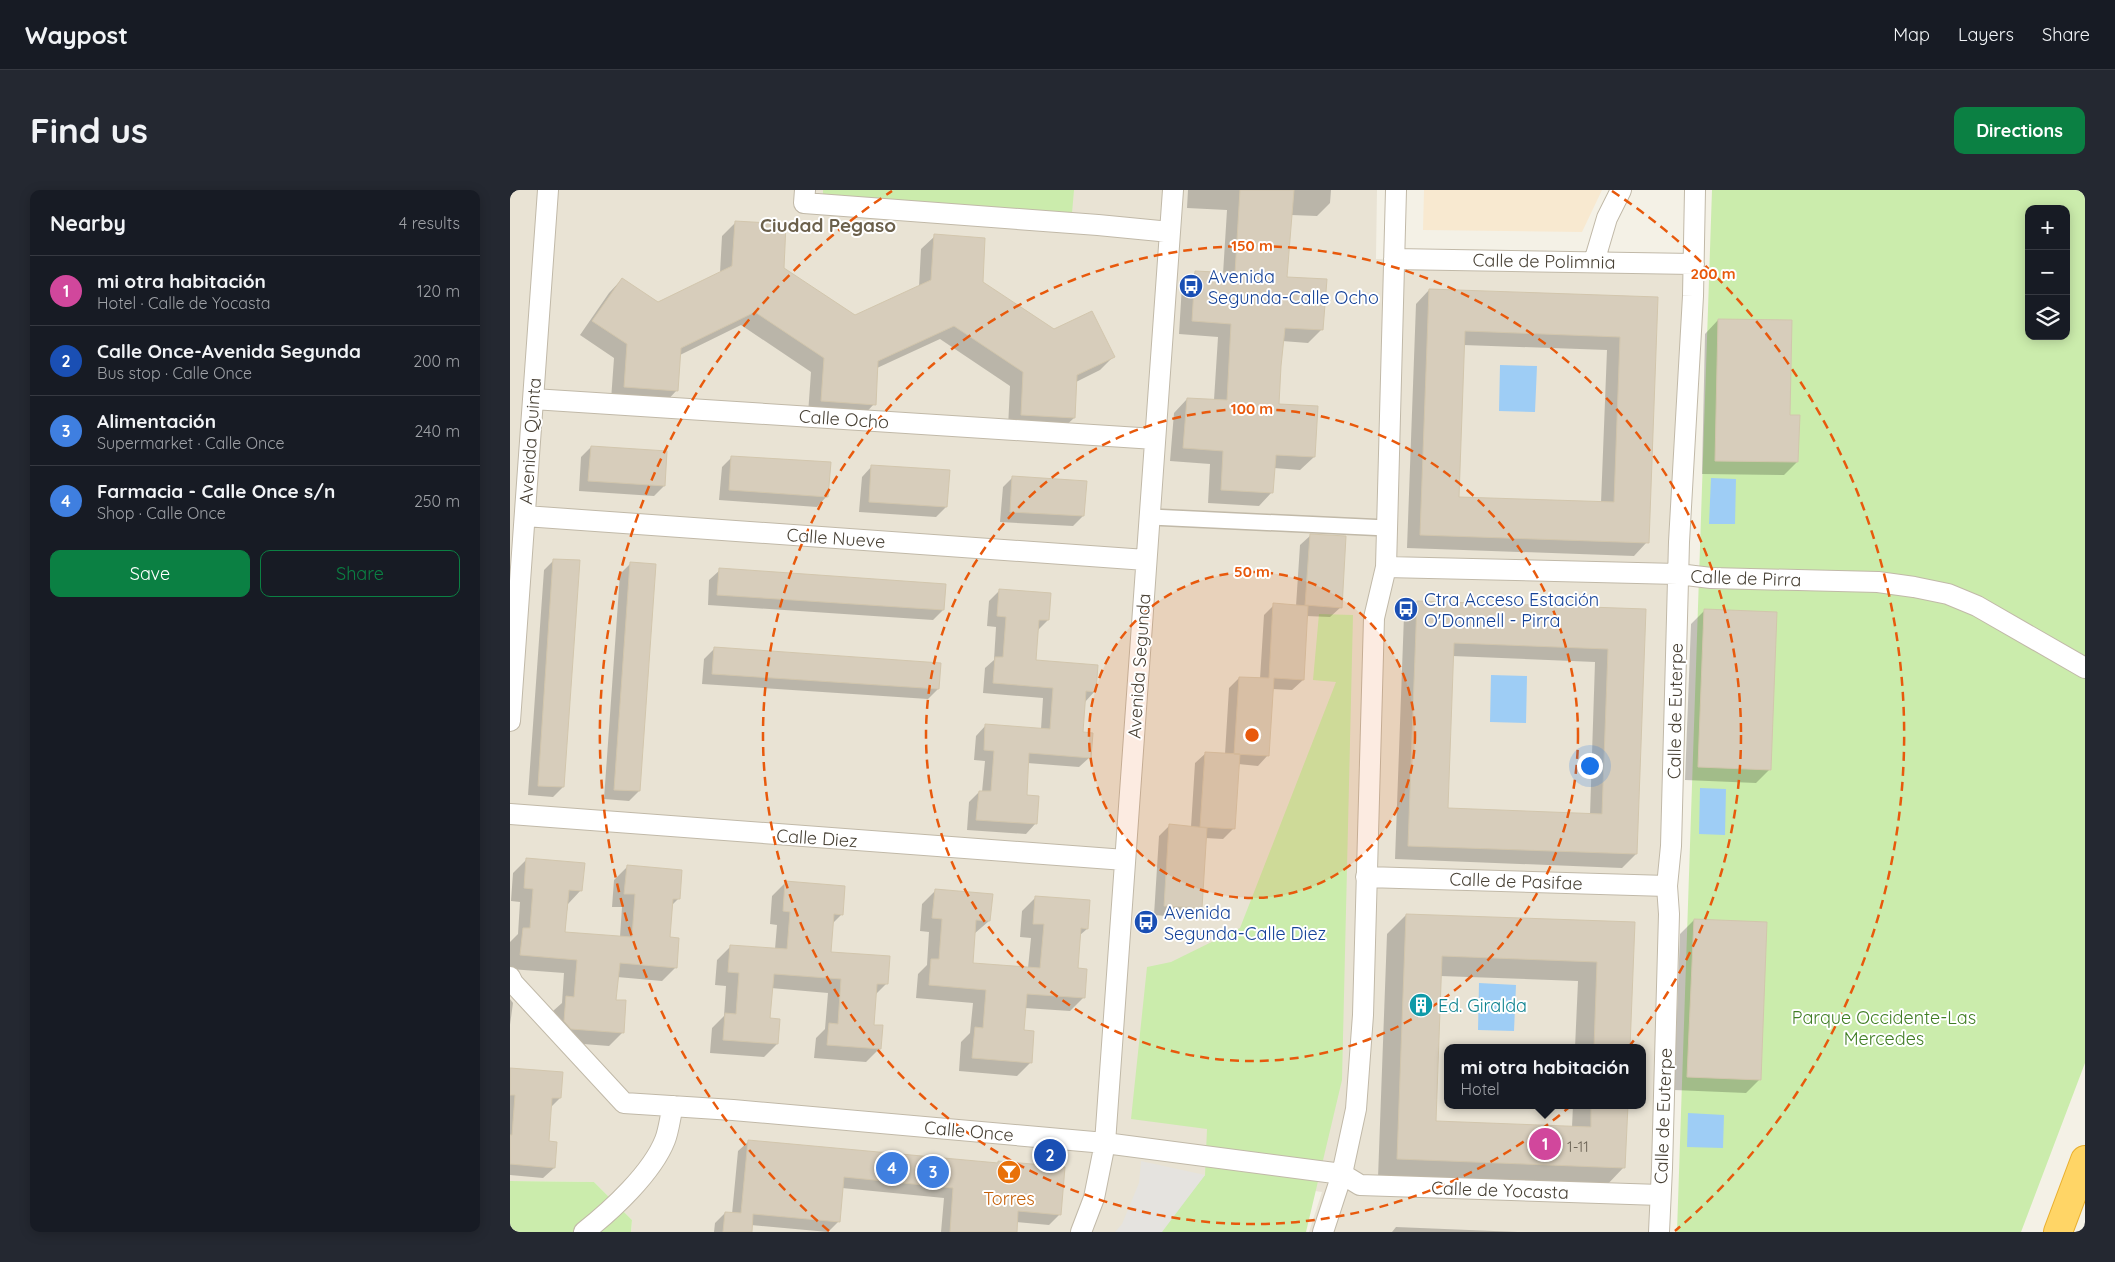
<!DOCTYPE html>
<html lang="en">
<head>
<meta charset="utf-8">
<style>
  body { margin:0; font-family:Quicksand,sans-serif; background:#242831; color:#f1f3f6 }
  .controls { position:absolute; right:15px; top:15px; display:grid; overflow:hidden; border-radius:10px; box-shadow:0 2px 12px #0003 }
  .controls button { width:45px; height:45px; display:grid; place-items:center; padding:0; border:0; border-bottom:1px solid #363941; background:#171b24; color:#f1f3f6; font:25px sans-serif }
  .you { position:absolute; left:1079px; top:575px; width:18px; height:18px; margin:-12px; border:4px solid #fff; border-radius:50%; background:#1a73e8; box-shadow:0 0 0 8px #1a73e833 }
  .badge { display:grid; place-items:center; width:32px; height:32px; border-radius:50%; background:#0b8043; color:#fff; font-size:16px; font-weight:700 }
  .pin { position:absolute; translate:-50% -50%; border:2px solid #fff; box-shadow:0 1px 5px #0006 }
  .popup { position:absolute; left:934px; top:854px; width:202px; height:65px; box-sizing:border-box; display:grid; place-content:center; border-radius:10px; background:#171b24; filter:drop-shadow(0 1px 4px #0005); font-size:16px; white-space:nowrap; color:#9ea1a6 }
  .popup b { font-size:19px; color:#f1f3f6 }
  .popup::after { content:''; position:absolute; left:50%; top:100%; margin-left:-10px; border:10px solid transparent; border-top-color:#171b24 }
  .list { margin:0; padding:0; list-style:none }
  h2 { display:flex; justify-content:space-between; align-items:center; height:65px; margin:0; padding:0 20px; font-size:21px }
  h2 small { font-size:16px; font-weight:400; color:#9ea1a6 }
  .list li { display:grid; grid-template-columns:32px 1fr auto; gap:15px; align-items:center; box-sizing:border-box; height:70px; padding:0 20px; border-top:1px solid #363941 }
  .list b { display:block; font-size:19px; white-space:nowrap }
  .list p { margin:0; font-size:16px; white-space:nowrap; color:#9ea1a6 }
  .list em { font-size:16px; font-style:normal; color:#9ea1a6 }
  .actions { display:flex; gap:10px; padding:15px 20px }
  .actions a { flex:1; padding:11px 0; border:1px solid #0b8043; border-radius:10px; text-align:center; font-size:18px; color:#0b8043 }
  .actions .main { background:#0b8043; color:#fff }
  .icon { flex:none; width:28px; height:28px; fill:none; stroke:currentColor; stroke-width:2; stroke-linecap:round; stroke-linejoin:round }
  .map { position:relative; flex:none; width:1575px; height:1042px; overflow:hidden; border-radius:10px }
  header { display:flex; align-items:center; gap:30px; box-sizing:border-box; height:70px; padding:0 25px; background:#171b24; border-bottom:1px solid #363941 }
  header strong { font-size:24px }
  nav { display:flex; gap:28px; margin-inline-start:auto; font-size:18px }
  .intro { display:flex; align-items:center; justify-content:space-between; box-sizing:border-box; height:120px; padding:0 30px }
  h1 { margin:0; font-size:35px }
  .button { padding:12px 22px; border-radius:10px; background:#0b8043; color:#fff; font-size:18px; font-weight:700 }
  main { display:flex; gap:30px; padding:0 30px }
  aside { flex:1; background:#171b24; border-radius:10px; box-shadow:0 2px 12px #0003 }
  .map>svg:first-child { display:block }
  .residential { fill:#e9e3d4; fill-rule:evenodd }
  .commercial { fill:#f8e9d0 }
  .green { fill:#cbecac; fill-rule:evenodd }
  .parking { fill:#e5e3df }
  .water { fill:#9ecdf5 }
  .shadow { fill:#0003; fill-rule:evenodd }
  .building { fill:#d7cdbb; stroke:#d2c6ad; fill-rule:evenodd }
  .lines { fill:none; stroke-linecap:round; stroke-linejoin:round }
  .pedestrian-casing { stroke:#c1b9a8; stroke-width:18 }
  .minor-casing { stroke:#c1b9a8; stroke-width:22 }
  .motorway-casing { stroke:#e9ae2c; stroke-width:30 }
  .pedestrian { stroke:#fff; stroke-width:15 }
  .minor { stroke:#fff; stroke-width:20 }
  .motorway { stroke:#ffd566; stroke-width:28 }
  .ring { fill:none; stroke:#e8590c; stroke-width:2.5; stroke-dasharray:9 6 }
  .labels { text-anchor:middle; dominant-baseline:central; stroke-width:4; stroke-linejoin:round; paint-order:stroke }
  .number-label { font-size:15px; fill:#6c6456 }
  .street-label { font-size:18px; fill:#484135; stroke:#fff }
  .transit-label { font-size:18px; fill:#164399; stroke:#fff; text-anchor:start }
  .culture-label { font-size:18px; fill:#0d838f; stroke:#fff; text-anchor:start }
  .park-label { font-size:18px; fill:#407e24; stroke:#fff }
  .food-label { font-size:18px; fill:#c56008; stroke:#fff }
  .neighbourhood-label { font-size:19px; font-weight:bold; fill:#6b604b; stroke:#fff }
  .centre { fill:#e8590c; stroke:#fff; stroke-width:2.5 }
  .ring-label { font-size:15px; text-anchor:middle; font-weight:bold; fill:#e8590c; stroke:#fff; stroke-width:4; stroke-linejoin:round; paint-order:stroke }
</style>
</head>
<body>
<header>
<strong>Waypost</strong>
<nav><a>Map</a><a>Layers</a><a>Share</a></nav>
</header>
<div class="intro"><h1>Find us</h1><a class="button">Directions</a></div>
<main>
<aside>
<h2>Nearby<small>4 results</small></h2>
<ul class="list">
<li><span class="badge" style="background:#d1479c">1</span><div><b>mi otra habitación</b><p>Hotel · Calle de Yocasta</p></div><em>120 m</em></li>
<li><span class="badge" style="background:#1a4fb4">2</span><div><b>Calle Once-Avenida Segunda</b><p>Bus stop · Calle Once</p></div><em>200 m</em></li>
<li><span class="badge" style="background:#3f7fe0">3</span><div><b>Alimentación</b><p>Supermarket · Calle Once</p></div><em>240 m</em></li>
<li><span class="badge" style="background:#3f7fe0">4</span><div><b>Farmacia - Calle Once s/n</b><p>Shop · Calle Once</p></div><em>250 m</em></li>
</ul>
<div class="actions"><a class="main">Save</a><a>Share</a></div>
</aside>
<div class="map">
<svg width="1575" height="1042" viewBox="0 0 1575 1042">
  <rect width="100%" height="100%" fill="#f4f1e6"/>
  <path class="residential" d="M 0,0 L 867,0 L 866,69 L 1184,74 L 1150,1042 L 799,1042 L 812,1002 L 696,985 L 652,1042 L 121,1042 L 122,1030 L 84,992 L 0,991 ZM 938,858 L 1132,858 L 1132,915 L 938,915 Z"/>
  <path class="commercial" d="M 914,0 L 1092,0 L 1072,42 L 913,40 Z"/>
  <path class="green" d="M 313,0 L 564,0 L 562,23 L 313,5 Z
    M 1202,0 L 1575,0 L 1575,873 L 1511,1042 L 1167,1042 ZM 1519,19 L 1556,19 L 1556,146 L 1519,146 Z
    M 809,424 L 843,425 L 832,890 L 796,1042 L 650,1042 L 695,985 L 697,939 L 621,929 L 637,777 L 661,772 L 730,738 L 826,492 L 803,490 Z
    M 0,991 L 84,992 L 122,1030 L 121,1042 L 0,1042 Z"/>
  <path class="parking" d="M 631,971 L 695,985 L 652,1042 L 605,1042 L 612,1034 L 629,993 Z"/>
  <path class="water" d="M 990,175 L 1027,176 L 1025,222 L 989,221 Z
    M 1201,288 L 1226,289 L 1225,334 L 1199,334 Z
    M 981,485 L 1017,486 L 1016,533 L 980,532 Z
    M 1190,598 L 1216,599 L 1215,645 L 1189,644 Z
    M 969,793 L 1006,795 L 1004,841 L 968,840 Z
    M 1178,923 L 1214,925 L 1213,958 L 1177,957 Z"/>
  <path class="shadow" d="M 678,0 L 821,0 L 820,13 L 807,26 L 781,25 L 776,88 L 812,139 L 798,153 L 772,151 L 768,215 L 804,267 L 790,280 L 764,278 L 762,302 L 749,316 L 698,313 L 700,274 L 660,271 L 664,223 L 677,209 L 704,210 L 708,147 L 669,144 L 672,95 L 686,82 L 713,84 L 717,20 L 677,18 Z
    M 226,32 L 273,79 L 345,126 L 409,97 L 411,59 L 425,46 L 472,92 L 544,140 L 603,167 L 590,180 L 566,192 L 564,228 L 550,241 L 498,238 L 500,196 L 430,149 L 367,178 L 364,214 L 351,228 L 298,224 L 301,182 L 231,135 L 170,165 L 167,200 L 154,214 L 101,210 L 104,168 L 70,145 L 99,103 L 112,89 L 147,113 L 210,83 L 212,46 Z
    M 919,100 L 1147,109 L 1137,352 L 1124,366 L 897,358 L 906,114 ZM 953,155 L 1097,160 L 1091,313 L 948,308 Z
    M 1208,130 L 1279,226 L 1287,272 L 1274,285 L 1192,284 L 1195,144 Z
    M 81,257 L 154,296 L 144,306 L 69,301 L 71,267 Z
    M 222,267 L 317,306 L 307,317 L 209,310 L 212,277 Z
    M 362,276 L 436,317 L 426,327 L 349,322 L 352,287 Z
    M 503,287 L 573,326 L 563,336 L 490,332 L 493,297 Z
    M 801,345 L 831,417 L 820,427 L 796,426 L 793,490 L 782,500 L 762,499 L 758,565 L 748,576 L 728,574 L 723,639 L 713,649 L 695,648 L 691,718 L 680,728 L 644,725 L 649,646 L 659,636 L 681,637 L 685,573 L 696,563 L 715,564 L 719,498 L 729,488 L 750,489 L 754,425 L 764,415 L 786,416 L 790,355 Z
    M 44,370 L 53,597 L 43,607 L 18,605 L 34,380 Z
    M 120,374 L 129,601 L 119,611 L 94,609 L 110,384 Z
    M 210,380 L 433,420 L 423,430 L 198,415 L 199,390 Z
    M 489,401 L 538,430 L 528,440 L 525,471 L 585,501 L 575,512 L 571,543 L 580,567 L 569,577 L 517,573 L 515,606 L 526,633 L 516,644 L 457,640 L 459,612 L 469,602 L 472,602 L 475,571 L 464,570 L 466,546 L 476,535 L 531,539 L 533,508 L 473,503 L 475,478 L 484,470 L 486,437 L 477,436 L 479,411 Z
    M 908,412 L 1135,420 L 1126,664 L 1112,678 L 885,669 L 894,425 ZM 942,466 L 1085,472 L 1080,625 L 936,619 Z
    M 1195,420 L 1260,579 L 1246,593 L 1175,590 L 1181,434 Z
    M 204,459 L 428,499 L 418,509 L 192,494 L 194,469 Z
    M 16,670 L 71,700 L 58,714 L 54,743 L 110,747 L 112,717 L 102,717 L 104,690 L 117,677 L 169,708 L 162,715 L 159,749 L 166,777 L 152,791 L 107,787 L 105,811 L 113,842 L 99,856 L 48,852 L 43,821 L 52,813 L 54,783 L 0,779 L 0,752 L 8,744 L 10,712 L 1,711 L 3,683 Z
    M 275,693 L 332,724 L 322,734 L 320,763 L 376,794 L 365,805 L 363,836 L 370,858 L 356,872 L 304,868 L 306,848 L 315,839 L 318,803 L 261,798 L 259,829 L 267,854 L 254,867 L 200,863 L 202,838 L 214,826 L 216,796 L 205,795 L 207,770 L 221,756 L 265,759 L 267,735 L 260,734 L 262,706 Z
    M 425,701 L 479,731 L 464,744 L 462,774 L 518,778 L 521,748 L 510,747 L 512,721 L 526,707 L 577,739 L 570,745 L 567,779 L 574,807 L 560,821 L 515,818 L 513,842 L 521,872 L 507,886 L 449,881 L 451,852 L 460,843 L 463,813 L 406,808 L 408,784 L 417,775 L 419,742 L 410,741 L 412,714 Z
    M 896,725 L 1123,733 L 1119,858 L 1065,858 L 1068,791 L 930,786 L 925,933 L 1062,937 L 1063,915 L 1117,915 L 1114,977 L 1095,997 L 868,988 L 877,744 Z
    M 1184,730 L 1250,889 L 1236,903 L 1164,900 L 1170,744 Z
    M 0,809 L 3,813 L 0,835 Z
    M 0,879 L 50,908 L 40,918 L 37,952 L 44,978 L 33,988 L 0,985 Z
    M 239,951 L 486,975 L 488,972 L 549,1025 L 539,1035 L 506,1032 L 505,1042 L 431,1042 L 434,1008 L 332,998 L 329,1031 L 318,1042 L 241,1035 L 241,1042 L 204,1042 L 205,1033 L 215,1023 L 222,1024 L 228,961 Z
    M 886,1037 L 1008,1042 L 882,1042 Z"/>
  <path class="building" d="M 730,0 L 784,0 L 777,87 L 817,89 L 813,140 L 775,138 L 771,176 L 769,214 L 808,216 L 805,267 L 766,265 L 763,303 L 711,300 L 713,261 L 673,258 L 677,208 L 717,210 L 721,134 L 682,131 L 685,81 L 725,83 Z
    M 225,31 L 276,34 L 274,78 L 345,125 L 421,90 L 424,44 L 475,48 L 473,92 L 544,139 L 582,121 L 605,167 L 567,185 L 565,228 L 511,225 L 513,182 L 444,136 L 368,171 L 366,215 L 311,211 L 314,168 L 245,122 L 171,158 L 168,201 L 114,197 L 117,154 L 82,131 L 112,88 L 148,112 L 222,76 Z
    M 919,99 L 1148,107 L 1139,353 L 910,345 ZM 955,141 L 1110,147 L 1104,312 L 949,307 Z
    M 1208,129 L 1282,130 L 1280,225 L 1290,225 L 1288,272 L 1205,271 Z
    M 81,256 L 157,261 L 155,296 L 78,291 Z
    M 221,266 L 321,272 L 318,307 L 219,300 Z
    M 361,275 L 440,280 L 437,317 L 359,312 Z
    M 502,286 L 577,291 L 574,326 L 500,322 Z
    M 800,344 L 836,346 L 832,418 L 795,415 Z
    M 43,369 L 70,370 L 54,597 L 28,596 Z
    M 120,372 L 146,374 L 130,601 L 104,600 Z
    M 209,378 L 436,394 L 434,420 L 207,405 Z
    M 489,399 L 541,403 L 539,430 L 529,430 L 526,470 L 588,475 L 586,502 L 576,501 L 573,542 L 583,543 L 581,568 L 519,563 L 517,605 L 529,606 L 527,634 L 466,630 L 469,601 L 481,601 L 484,561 L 474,560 L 475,534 L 540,539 L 543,498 L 483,493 L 485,467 L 493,467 L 496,427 L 487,426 Z
    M 907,411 L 1136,419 L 1127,664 L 898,656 ZM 944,453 L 1098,459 L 1092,624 L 938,618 Z
    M 763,413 L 798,416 L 794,490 L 764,488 L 759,566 L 724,564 L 729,487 L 759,488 Z
    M 1194,419 L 1267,422 L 1261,580 L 1188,577 Z
    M 204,457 L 431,473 L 429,499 L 202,484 Z
    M 695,562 L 730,564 L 725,639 L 690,637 Z
    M 659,634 L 697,638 L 692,718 L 654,716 Z
    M 16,668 L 75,673 L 72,701 L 59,700 L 55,742 L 122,747 L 125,704 L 114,704 L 117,675 L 172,680 L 170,709 L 163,709 L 160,747 L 169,748 L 167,778 L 110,773 L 106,810 L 116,810 L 114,843 L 61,839 L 54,831 L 56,806 L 64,807 L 67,770 L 10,765 L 13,738 L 20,738 L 23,699 L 14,698 Z
    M 275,691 L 335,696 L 333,725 L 324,724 L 321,762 L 380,766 L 378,794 L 367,794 L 364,835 L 373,835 L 371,859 L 317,855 L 319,833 L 328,834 L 331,789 L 264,784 L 260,828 L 270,829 L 268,854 L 213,850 L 215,823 L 226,824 L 229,783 L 218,782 L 220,755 L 277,759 L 280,722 L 273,721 Z
    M 425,699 L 483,704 L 480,731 L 466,730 L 463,773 L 530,778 L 534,734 L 523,734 L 525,706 L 580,710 L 578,739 L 571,738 L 568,778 L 577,779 L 575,808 L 517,804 L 514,840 L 524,841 L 522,873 L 462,868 L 465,837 L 473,838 L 476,800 L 419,795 L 421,769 L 429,769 L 432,729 L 422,728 Z
    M 896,724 L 1125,732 L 1120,858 L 1084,858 L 1087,772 L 932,766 L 926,931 L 1081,937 L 1081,915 L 1118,915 L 1115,978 L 887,969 Z
    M 1184,729 L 1257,732 L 1251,890 L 1177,887 Z
    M 0,878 L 53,882 L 51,908 L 42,908 L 39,951 L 47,952 L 45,978 L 0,974 L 0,945 L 2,945 L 5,905 L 0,905 Z
    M 238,950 L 488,973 L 488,971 L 555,977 L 551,1025 L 508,1021 L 507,1042 L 440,1042 L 443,998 L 334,987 L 330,1032 L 243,1024 L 242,1042 L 213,1042 L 215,1022 L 231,1023 Z"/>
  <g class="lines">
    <g class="pedestrian-casing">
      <path id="pedestrian" d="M 641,327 L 877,338"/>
    </g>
    <g class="minor-casing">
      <path id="minor" d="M 295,0 L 294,13 L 588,35 L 660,42
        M 884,69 L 1184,74
        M 1084,72 L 1097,28 L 1111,0
        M 23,209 L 645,249
        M 15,326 L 636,370
        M 876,377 L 1168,384 L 1201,388 L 1368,392 L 1404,397 L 1438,404 L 1467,416 L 1575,478
        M 0,531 L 38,0
        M 0,624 L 615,670
        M 856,687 L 1157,696
        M 0,787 L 3,793 L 114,913 L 223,920 L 595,953 L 832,984 L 850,995 L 1150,1005
        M 74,1042 C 102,1020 142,983 155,950 C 159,940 160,927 163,916
        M 571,1042 L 584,1008 L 595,953 L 663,0
        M 813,1042 L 832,984 L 846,919 L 853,825 L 864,428 L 876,377 L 886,0
        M 1149,1042 L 1152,978 L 1159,724 L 1157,696 L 1161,656 L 1169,352 L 1183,106 L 1185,0"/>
    </g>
    <g class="motorway-casing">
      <path id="motorway" d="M 1548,1042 L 1575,970"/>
    </g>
    <use href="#pedestrian" class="pedestrian"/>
    <use href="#minor" class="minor"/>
    <use href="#motorway" class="motorway"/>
  </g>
  <circle cx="742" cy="545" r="163" fill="#e8590c" fill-opacity=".12"/>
  <g class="ring">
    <circle cx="742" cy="545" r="163"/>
    <circle cx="742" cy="545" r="326"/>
    <circle cx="742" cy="545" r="489"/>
    <path d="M319 1041A652 652 0 0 1 382 1M1102 1A652 652 0 0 1 1165 1041"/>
  </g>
  <defs>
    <g id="bus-disc" transform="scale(1.25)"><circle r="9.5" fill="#1a4fb4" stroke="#fff"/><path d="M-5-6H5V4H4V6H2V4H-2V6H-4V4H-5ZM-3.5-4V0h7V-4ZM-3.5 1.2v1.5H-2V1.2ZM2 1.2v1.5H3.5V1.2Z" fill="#fff"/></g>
    <g id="building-disc" transform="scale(1.25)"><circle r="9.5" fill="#0f9aa8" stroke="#fff"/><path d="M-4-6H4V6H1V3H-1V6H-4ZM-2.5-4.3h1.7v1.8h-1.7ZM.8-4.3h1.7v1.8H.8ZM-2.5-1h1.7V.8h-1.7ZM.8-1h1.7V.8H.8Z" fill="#fff"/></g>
    <g id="bar-disc" transform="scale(1.25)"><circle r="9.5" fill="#e8710a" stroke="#fff"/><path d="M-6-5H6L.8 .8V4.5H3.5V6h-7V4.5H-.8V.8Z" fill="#fff"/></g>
  </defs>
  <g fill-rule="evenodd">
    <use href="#bus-disc" x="681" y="96"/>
    <use href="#bus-disc" x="896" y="419"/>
    <use href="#bus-disc" x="636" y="732"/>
    <use href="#building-disc" x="911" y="815"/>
    <use href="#bar-disc" x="499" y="982"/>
  </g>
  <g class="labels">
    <g class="number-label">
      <text x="1068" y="956">1-11</text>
    </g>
    <g class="street-label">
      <text transform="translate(1034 71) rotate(1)">Calle de Polimnia</text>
      <text transform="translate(334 229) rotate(4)">Calle Ocho</text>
      <text transform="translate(20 251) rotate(-86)">Avenida Quinta</text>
      <text transform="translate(326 348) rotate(4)">Calle Nueve</text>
      <text transform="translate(1236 388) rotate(2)">Calle de Pirra</text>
      <text transform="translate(629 476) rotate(-86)">Avenida Segunda</text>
      <text transform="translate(1165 521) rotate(-89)">Calle de Euterpe</text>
      <text transform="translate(307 648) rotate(4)">Calle Diez</text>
      <text transform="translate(1006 691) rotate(2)">Calle de Pasifae</text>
      <text transform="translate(1153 926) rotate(-88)">Calle de Euterpe</text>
      <text transform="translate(459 941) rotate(5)">Calle Once</text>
      <text transform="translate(990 1000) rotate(2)">Calle de Yocasta</text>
    </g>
    <g class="transit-label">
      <text x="698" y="86">Avenida<tspan x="698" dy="21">Segunda-Calle Ocho</tspan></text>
      <text x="914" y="409">Ctra Acceso Estación<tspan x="914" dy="21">O'Donnell - Pirra</tspan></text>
      <text x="654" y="722">Avenida<tspan x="654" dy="21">Segunda-Calle Diez</tspan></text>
    </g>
    <g class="culture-label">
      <text x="928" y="815">Ed. Giralda</text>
    </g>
    <g class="park-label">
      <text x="1374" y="827">Parque Occidente-Las<tspan x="1374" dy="21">Mercedes</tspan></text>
    </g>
    <g class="food-label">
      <text x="499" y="1008">Torres</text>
    </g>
    <g class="neighbourhood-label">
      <text x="318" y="35">Ciudad Pegaso</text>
    </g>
  </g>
  <circle cx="742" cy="545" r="8" class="centre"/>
  <g class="ring-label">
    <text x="742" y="61">150 m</text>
    <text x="1203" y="89">200 m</text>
    <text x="742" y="224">100 m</text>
    <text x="742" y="387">50 m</text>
  </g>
</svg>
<div class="controls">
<button>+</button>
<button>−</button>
<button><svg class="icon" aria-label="layers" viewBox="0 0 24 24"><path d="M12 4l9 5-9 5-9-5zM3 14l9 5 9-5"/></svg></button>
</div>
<div class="you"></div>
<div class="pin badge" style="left:1035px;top:954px;background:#d1479c">1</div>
<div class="popup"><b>mi otra habitación</b>Hotel</div>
<div class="pin badge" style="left:540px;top:965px;background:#1a4fb4">2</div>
<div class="pin badge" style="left:423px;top:982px;background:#3f7fe0">3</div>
<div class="pin badge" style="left:382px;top:978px;background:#3f7fe0">4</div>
</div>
</main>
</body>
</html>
